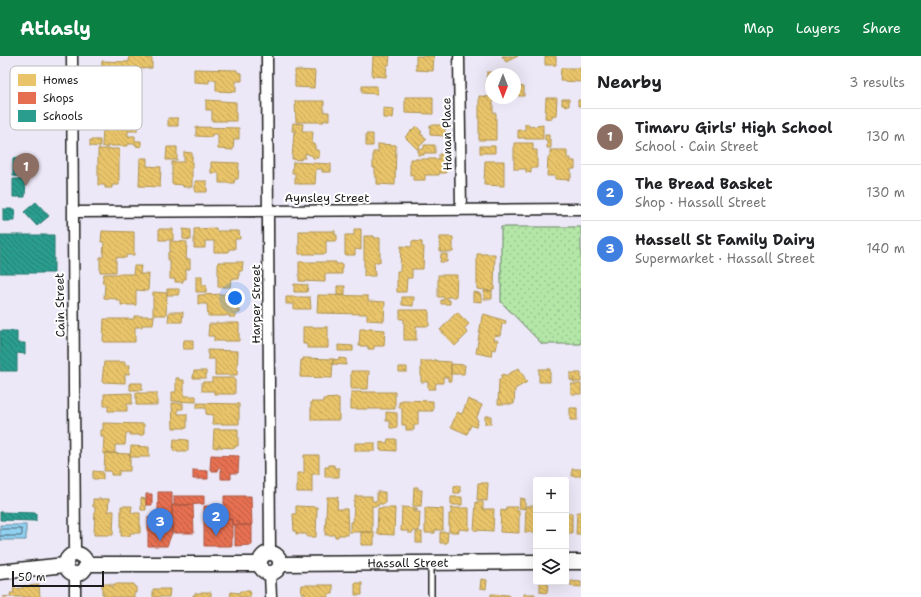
<!DOCTYPE html>
<html lang="en">
<head>
<meta charset="utf-8">
<style>
  body { margin:0; font-family:"Shantell Sans",sans-serif; background:#f2f2f2; color:#202124 }
  .controls { position:absolute; right:12px; bottom:12px; display:grid; overflow:hidden; border-radius:4px; box-shadow:0 4px 16px #0002 }
  .controls button { width:36px; height:36px; display:grid; place-items:center; padding:0; border:0; border-bottom:1px solid #e0e0e0; background:#fff; color:#202124; font:20px sans-serif }
  .compass { position:absolute; left:485px; top:12px; width:36px; height:36px; border-radius:50%; background:#fff; box-shadow:0 4px 16px #0002; rotate:180deg }
  .scale { position:absolute; left:12px; bottom:10px; width:92px; box-sizing:border-box; padding-left:4px; border:2px solid #1c1c1c; border-top:0; font-size:11px; line-height:14px; white-space:nowrap; color:#1c1c1c; -webkit-text-stroke:3px #fff; paint-order:stroke }
  .you { position:absolute; left:235px; top:242px; width:14px; height:14px; margin:-10px; border:3px solid #fff; border-radius:50%; background:#1a73e8; box-shadow:0 0 0 6px #1a73e833 }
  .badge { display:grid; place-items:center; width:26px; height:26px; border-radius:50%; background:#0b8043; color:#fff; font-size:13px; font-weight:700 }
  .pin { position:absolute; translate:-50% -33px; filter:drop-shadow(0 1px 2px #0008) }
  .pin::after { content:''; position:absolute; top:21px; width:14px; height:12px; background:inherit; clip-path:polygon(0 0,100% 0,50% 100%) }
  .list { margin:0; padding:0; list-style:none }
  h2 { display:flex; justify-content:space-between; align-items:center; height:52px; margin:0; padding:0 16px; font-size:17px }
  h2 small { font-size:13px; font-weight:400; color:#757577 }
  .list li { display:grid; grid-template-columns:26px 1fr auto; gap:12px; align-items:center; box-sizing:border-box; height:56px; padding:0 16px; border-top:1px solid #e0e0e0 }
  .list b { display:block; font-size:15px; white-space:nowrap }
  .list p { margin:0; font-size:13px; white-space:nowrap; color:#757577 }
  .list em { font-size:13px; font-style:normal; color:#757577 }
  .icon { flex:none; width:22px; height:22px; fill:none; stroke:currentColor; stroke-width:2; stroke-linecap:round; stroke-linejoin:round }
  .map { position:relative; flex:none; width:581px; height:541px; overflow:hidden }
  header { display:flex; align-items:center; gap:24px; box-sizing:border-box; height:56px; padding:0 20px; background:#0b8043; color:#fff }
  header strong { font-size:19px }
  nav { display:flex; gap:22px; margin-inline-start:auto; font-size:14px }
  main { display:flex }
  aside { flex:1; background:#fff }
  .map>svg:first-child { display:block }
  .park { fill:url(#park-dots); stroke:#688162 }
  .water { fill:url(#water-ripples); stroke:#62899c }
  .homes { fill:url(#homes-back-hatch); stroke:#ac9253 }
  .shops { fill:url(#shops-back-hatch); stroke:#aa5641 }
  .schools { fill:url(#schools-back-hatch); stroke:#26766c }
  .lines { fill:none; stroke-linecap:round; stroke-linejoin:round }
  .shore { stroke:#4a6471; stroke-width:1 }
  .lane-casing { stroke:#1c1c1c; stroke-width:8 }
  .street-casing { stroke:#1c1c1c; stroke-width:13 }
  .secondary-casing { stroke:#1c1c1c; stroke-width:17 }
  .lane { stroke:#fff; stroke-width:5 }
  .street { stroke:#fff; stroke-width:10 }
  .secondary { stroke:#fff; stroke-width:14 }
  .labels { text-anchor:middle; dominant-baseline:central; stroke-width:4; stroke-linejoin:round; paint-order:stroke }
  .street-label { font-size:12px; fill:#1c1c1c; stroke:#fff }
  .key { fill:#fff; stroke:#bbb; stroke-width:1 }
  .key-label { font-size:11px; fill:#1c1c1c }
</style>
</head>
<body>
<header>
<strong>Atlasly</strong>
<nav><a>Map</a><a>Layers</a><a>Share</a></nav>
</header>
<main>
<div class="map">
<svg width="581" height="541" viewBox="0 0 581 541">
  <defs>
    <pattern id="park-dots" width="8" height="8" patternUnits="userSpaceOnUse"><rect width="8" height="8" fill="#b3e6a7"/><path d="M2 2h.1M6 6h.1" fill="none" stroke="#99c58f" stroke-width="1.8" stroke-linecap="round"/></pattern>
    <pattern id="water-ripples" width="26" height="14" patternUnits="userSpaceOnUse"><rect width="26" height="14" fill="#90d1f1"/><path d="M2 4q2-2 4 0t4 0M15 11q2-2 4 0t4 0" fill="none" stroke="#7cb3ce"/></pattern>
    <pattern id="homes-back-hatch" width="6" height="6" patternUnits="userSpaceOnUse"><rect width="6" height="6" fill="#e9c46a"/><path d="M-1 5l2 2M0 0l6 6M5-1l2 2" fill="none" stroke="#c7a85b"/></pattern>
    <pattern id="shops-back-hatch" width="6" height="6" patternUnits="userSpaceOnUse"><rect width="6" height="6" fill="#e76f51"/><path d="M-1 5l2 2M0 0l6 6M5-1l2 2" fill="none" stroke="#ba5a42"/></pattern>
    <pattern id="schools-back-hatch" width="6" height="6" patternUnits="userSpaceOnUse"><rect width="6" height="6" fill="#2a9d8f"/><path d="M-1 5l2 2M0 0l6 6M5-1l2 2" fill="none" stroke="#237f74"/></pattern>
  </defs>
  <rect width="100%" height="100%" fill="#ede8f7"/>
  <filter id="ink" filterUnits="userSpaceOnUse"><feTurbulence type="fractalNoise" baseFrequency=".025" numOctaves="2"/><feDisplacementMap in="SourceGraphic" scale="8" xChannelSelector="R" yChannelSelector="G"/><feConvolveMatrix kernelMatrix="1 2 1 2 8 2 1 2 1" color-interpolation-filters="sRGB"/></filter>
  <g filter="url(#ink)">
    <path class="park" d="M 501,171 L 581,171 L 581,288 L 542,288 L 501,246 Z"/>
    <path class="water" d="M 0,469 L 26,469 L 26,484 L 0,484 Z"/>
    <path class="homes" d="M 129,0 L 147,0 L 147,2 L 152,2 L 152,12 L 139,13 L 139,17 L 130,17 L 130,21 L 135,21 L 135,27 L 120,27 L 120,31 L 118,31 L 118,32 L 116,32 L 116,30 L 113,30 L 113,33 L 111,33 L 111,30 L 109,30 L 109,33 L 101,33 L 102,5 L 129,6 Z
      M 373,0 L 390,0 L 389,9 L 387,9 L 386,21 L 372,20 Z
      M 416,0 L 434,0 L 433,15 L 416,14 Z
      M 502,0 L 518,0 L 506,6 Z
      M 545,0 L 556,0 L 556,9 L 545,9 Z
      M 561,12 L 581,12 L 581,26 L 560,25 Z
      M 194,13 L 237,14 L 237,16 L 242,17 L 242,25 L 236,25 L 236,36 L 216,35 L 216,24 L 209,24 L 209,27 L 194,26 Z
      M 295,14 L 315,15 L 314,32 L 295,31 Z
      M 487,16 L 513,17 L 513,18 L 491,18 L 491,32 L 486,32 Z
      M 362,30 L 377,30 L 377,38 L 362,37 Z
      M 518,30 L 524,31 L 524,40 L 518,40 Z
      M 479,40 L 491,41 L 491,42 L 493,42 L 493,57 L 496,57 L 496,84 L 479,84 Z
      M 405,41 L 433,41 L 433,58 L 405,57 Z
      M 546,42 L 557,42 L 556,60 L 552,59 L 552,63 L 545,62 Z
      M 562,43 L 569,43 L 569,50 L 562,49 Z
      M 206,44 L 236,46 L 236,65 L 212,65 L 212,54 L 206,54 Z
      M 578,44 L 581,44 L 581,50 L 578,50 Z
      M 295,45 L 324,45 L 324,56 L 329,56 L 329,64 L 324,64 L 324,66 L 296,66 Z
      M 383,52 L 394,53 L 393,62 L 383,62 Z
      M 168,62 L 178,62 L 178,70 L 168,70 Z
      M 127,66 L 137,67 L 137,75 L 128,75 L 128,80 L 135,80 L 135,85 L 141,85 L 141,91 L 136,90 L 136,88 L 128,88 L 128,90 L 107,90 L 107,92 L 102,90 L 103,72 L 126,72 Z
      M 293,67 L 303,68 L 302,75 L 313,75 L 312,88 L 315,88 L 315,94 L 319,94 L 319,102 L 313,102 L 313,100 L 305,97 L 305,102 L 301,102 L 301,104 L 292,103 L 294,76 L 296,77 L 296,75 L 292,75 Z
      M 525,68 L 529,68 L 529,71 L 543,69 L 543,83 L 525,83 L 525,82 L 518,82 L 518,74 L 525,74 Z
      M 430,69 L 445,69 L 445,80 L 430,79 Z
      M 416,70 L 422,76 L 420,77 L 427,83 L 417,93 L 405,81 Z
      M 196,71 L 239,72 L 239,83 L 234,83 L 233,94 L 218,93 L 218,78 L 212,78 L 212,81 L 196,80 Z
      M 366,78 L 373,78 L 373,90 L 366,90 Z
      M 545,79 L 549,79 L 549,84 L 551,84 L 551,92 L 547,92 L 547,84 L 545,84 Z
      M 90,84 L 100,84 L 100,91 L 90,90 Z
      M 514,87 L 533,87 L 533,94 L 537,94 L 537,112 L 531,112 L 531,117 L 526,116 L 526,113 L 514,113 Z
      M 378,88 L 396,89 L 395,129 L 377,128 L 377,121 L 375,121 L 375,112 L 373,112 L 373,96 L 378,96 Z
      M 424,89 L 435,89 L 435,97 L 424,97 L 424,99 L 418,99 L 418,93 L 424,93 Z
      M 480,90 L 495,90 L 495,97 L 480,97 Z
      M 167,91 L 177,91 L 177,104 L 166,104 Z
      M 98,93 L 119,93 L 119,129 L 112,129 L 112,132 L 105,132 L 105,129 L 98,129 Z
      M 550,94 L 567,94 L 567,102 L 571,102 L 571,105 L 575,105 L 575,113 L 571,113 L 571,122 L 569,122 L 569,124 L 555,123 L 555,120 L 547,120 L 548,101 L 550,101 Z
      M 184,96 L 192,97 L 192,131 L 183,131 L 183,129 L 172,128 L 172,106 L 184,106 Z
      M 439,98 L 449,98 L 449,110 L 446,110 L 446,117 L 439,117 L 439,119 L 425,119 L 425,124 L 413,124 L 413,119 L 410,119 L 410,103 L 439,103 Z
      M 140,102 L 147,102 L 147,110 L 161,111 L 160,131 L 139,130 Z
      M 485,105 L 504,105 L 504,130 L 484,129 Z
      M 211,106 L 239,107 L 238,123 L 235,123 L 234,127 L 219,127 L 219,117 L 211,117 Z
      M 293,106 L 331,108 L 331,116 L 322,116 L 322,113 L 316,113 L 315,128 L 298,128 L 298,127 L 295,127 L 295,117 L 292,117 Z
      M 195,125 L 207,125 L 207,136 L 195,136 Z
      M 216,172 L 216,175 L 239,175 L 240,183 L 235,183 L 235,193 L 229,193 L 229,196 L 214,196 L 214,185 L 205,185 L 205,192 L 194,192 L 194,173 Z
      M 159,173 L 173,173 L 173,184 L 159,184 Z
      M 183,173 L 191,174 L 191,184 L 183,183 Z
      M 354,173 L 361,173 L 361,194 L 355,193 L 355,199 L 345,199 L 345,179 L 354,179 Z
      M 102,175 L 134,176 L 134,199 L 126,199 L 126,202 L 116,201 L 116,216 L 100,216 L 100,201 L 103,201 L 104,186 L 101,186 Z
      M 299,175 L 335,175 L 335,179 L 337,179 L 337,185 L 326,185 L 326,198 L 299,198 Z
      M 364,180 L 374,180 L 374,182 L 380,182 L 380,206 L 374,206 L 375,220 L 364,220 Z
      M 440,181 L 453,181 L 453,196 L 440,196 Z
      M 170,185 L 187,186 L 186,203 L 190,203 L 190,213 L 186,213 L 186,223 L 183,223 L 183,226 L 175,226 L 175,223 L 170,223 L 170,204 L 168,204 L 168,196 L 170,196 Z
      M 412,185 L 422,186 L 422,191 L 424,191 L 423,213 L 412,213 L 412,222 L 407,222 L 406,236 L 397,236 L 397,215 L 400,215 L 401,190 L 412,191 Z
      M 441,198 L 447,198 L 447,206 L 440,206 Z
      M 477,198 L 495,198 L 494,233 L 492,233 L 492,235 L 477,233 Z
      M 218,206 L 243,206 L 242,215 L 239,215 L 239,223 L 231,223 L 230,231 L 218,231 Z
      M 299,206 L 336,206 L 336,208 L 342,208 L 342,218 L 325,218 L 325,226 L 299,225 Z
      M 134,210 L 141,210 L 140,218 L 149,218 L 148,235 L 136,234 L 136,249 L 121,249 L 121,245 L 117,245 L 117,243 L 104,242 L 105,227 L 102,227 L 104,218 L 133,218 Z
      M 438,219 L 457,219 L 456,241 L 447,241 L 447,244 L 450,244 L 450,248 L 441,248 L 441,244 L 444,244 L 444,241 L 438,241 Z
      M 196,220 L 202,220 L 202,229 L 206,229 L 206,236 L 196,236 Z
      M 294,228 L 308,229 L 307,236 L 294,236 Z
      M 337,230 L 345,230 L 345,239 L 337,239 Z
      M 167,233 L 179,233 L 179,239 L 167,239 Z
      M 226,235 L 231,236 L 231,239 L 236,239 L 236,241 L 235,241 L 235,247 L 236,247 L 236,251 L 238,251 L 238,254 L 240,254 L 240,257 L 236,257 L 236,261 L 229,261 L 229,259 L 226,259 L 226,260 L 208,260 L 207,248 L 198,248 L 198,239 L 226,238 Z
      M 484,235 L 492,235 L 492,243 L 484,243 Z
      M 153,236 L 167,237 L 166,259 L 153,259 Z
      M 473,236 L 479,237 L 479,238 L 481,238 L 481,246 L 473,245 Z
      M 318,239 L 368,240 L 368,245 L 385,246 L 384,265 L 367,264 L 367,258 L 317,257 Z
      M 286,241 L 310,241 L 311,253 L 294,253 L 294,248 L 286,248 Z
      M 402,241 L 414,241 L 413,250 L 402,249 Z
      M 400,254 L 429,254 L 429,270 L 416,270 L 416,284 L 404,284 L 404,263 L 400,263 Z
      M 169,256 L 183,256 L 182,266 L 168,266 Z
      M 457,256 L 469,268 L 464,273 L 468,277 L 455,290 L 440,274 Z
      M 484,258 L 506,265 L 505,268 L 502,268 L 500,280 L 495,279 L 494,284 L 498,284 L 496,294 L 492,293 L 491,300 L 476,297 L 482,260 L 483,261 Z
      M 134,260 L 154,260 L 153,269 L 142,269 L 142,271 L 135,271 L 135,286 L 103,286 L 104,263 L 134,263 Z
      M 215,267 L 239,267 L 239,285 L 214,285 L 214,280 L 208,280 L 209,268 L 215,268 Z
      M 303,271 L 328,271 L 328,292 L 307,292 L 307,288 L 303,288 Z
      M 369,272 L 372,272 L 372,273 L 385,274 L 384,290 L 374,290 L 374,293 L 368,293 L 368,290 L 359,290 L 360,273 L 369,273 Z
      M 184,284 L 193,284 L 193,293 L 183,293 Z
      M 338,289 L 353,290 L 353,295 L 338,295 Z
      M 208,294 L 238,295 L 237,319 L 215,319 L 215,303 L 208,303 Z
      M 303,302 L 333,303 L 332,322 L 300,321 L 301,304 L 303,305 Z
      M 339,302 L 346,303 L 346,309 L 333,308 L 333,303 L 339,304 Z
      M 434,304 L 436,304 L 436,305 L 451,306 L 451,325 L 448,325 L 448,321 L 443,321 L 443,327 L 436,327 L 435,333 L 428,333 L 428,326 L 421,326 L 421,305 L 434,305 Z
      M 104,306 L 125,306 L 125,309 L 130,309 L 129,318 L 125,318 L 125,327 L 102,326 Z
      M 451,308 L 465,309 L 464,318 L 451,318 Z
      M 399,311 L 407,311 L 407,316 L 399,316 Z
      M 519,312 L 527,326 L 515,333 L 514,348 L 498,348 L 499,324 L 502,322 L 501,320 L 504,318 L 505,320 Z
      M 539,313 L 550,313 L 550,326 L 539,326 Z
      M 194,315 L 206,315 L 206,322 L 193,322 Z
      M 351,315 L 369,315 L 368,333 L 351,333 Z
      M 570,317 L 581,317 L 581,326 L 573,326 L 574,323 L 572,323 L 572,325 L 570,324 Z
      M 176,322 L 179,322 L 179,324 L 184,324 L 184,340 L 196,340 L 196,346 L 172,345 L 172,336 L 176,336 Z
      M 212,322 L 235,322 L 235,338 L 214,338 L 214,335 L 202,335 L 202,326 L 212,326 Z
      M 130,327 L 142,327 L 142,334 L 130,334 Z
      M 571,328 L 581,328 L 581,338 L 571,338 Z
      M 351,336 L 395,336 L 395,353 L 351,353 Z
      M 132,337 L 132,348 L 127,348 L 127,355 L 108,355 L 108,350 L 104,350 L 104,338 Z
      M 136,337 L 157,337 L 157,349 L 136,349 Z
      M 339,342 L 339,364 L 311,364 L 311,346 L 323,346 L 323,343 Z
      M 468,343 L 482,349 L 476,363 L 478,364 L 476,371 L 471,369 L 467,378 L 451,371 L 457,356 L 462,358 Z
      M 402,344 L 433,345 L 433,355 L 418,355 L 418,369 L 414,369 L 414,374 L 406,374 L 406,369 L 402,369 L 402,352 L 399,352 L 399,346 L 402,346 Z
      M 172,347 L 183,347 L 183,353 L 178,353 L 178,358 L 187,358 L 187,372 L 173,372 Z
      M 197,347 L 239,348 L 239,368 L 212,368 L 213,359 L 206,358 L 206,352 L 197,352 Z
      M 570,352 L 577,352 L 577,364 L 570,364 Z
      M 386,356 L 397,357 L 397,372 L 390,372 L 390,365 L 386,365 Z
      M 485,360 L 491,360 L 491,368 L 485,368 Z
      M 103,367 L 144,368 L 144,379 L 130,379 L 130,377 L 126,377 L 125,389 L 115,389 L 115,397 L 103,397 L 104,381 L 101,381 L 101,374 L 103,374 Z
      M 214,373 L 238,373 L 238,390 L 235,390 L 235,392 L 219,391 L 220,389 L 218,389 L 218,392 L 213,391 Z
      M 174,383 L 188,384 L 188,395 L 173,395 Z
      M 388,383 L 396,383 L 396,395 L 380,394 L 380,386 L 387,387 Z
      M 355,387 L 375,387 L 375,395 L 355,395 Z
      M 131,390 L 149,391 L 149,401 L 130,401 Z
      M 105,397 L 130,398 L 130,415 L 119,415 L 119,419 L 111,419 L 111,415 L 104,415 Z
      M 304,399 L 319,399 L 319,418 L 312,418 L 312,436 L 297,436 L 297,417 L 304,417 Z
      M 329,409 L 334,409 L 334,412 L 339,412 L 339,421 L 325,421 L 325,411 L 329,411 Z
      M 572,413 L 581,413 L 581,420 L 572,420 Z
      M 93,415 L 103,416 L 103,423 L 93,423 Z
      M 478,427 L 488,427 L 487,445 L 477,444 Z
      M 454,430 L 460,430 L 460,437 L 454,437 Z
      M 414,431 L 418,431 L 418,434 L 422,434 L 421,450 L 413,450 Z
      M 377,436 L 385,436 L 385,448 L 378,448 L 378,450 L 372,450 L 372,476 L 350,476 L 350,466 L 353,466 L 354,445 L 355,445 L 355,440 L 372,440 L 372,445 L 377,445 Z
      M 327,441 L 338,441 L 337,453 L 347,453 L 348,479 L 338,479 L 338,481 L 335,481 L 335,479 L 325,479 Z
      M 451,441 L 462,441 L 462,449 L 451,449 Z
      M 141,442 L 146,443 L 146,454 L 141,454 Z
      M 520,442 L 525,443 L 525,453 L 519,452 Z
      M 93,443 L 109,443 L 108,455 L 114,455 L 113,479 L 94,479 L 95,451 L 93,451 Z
      M 476,446 L 483,446 L 483,453 L 494,453 L 493,475 L 474,474 Z
      M 121,450 L 132,450 L 131,457 L 140,457 L 140,477 L 130,477 L 130,480 L 121,480 Z
      M 296,450 L 317,451 L 316,481 L 307,481 L 307,478 L 296,478 L 296,475 L 294,475 L 293,458 L 296,458 Z
      M 526,450 L 536,450 L 536,477 L 525,476 Z
      M 402,451 L 417,452 L 417,455 L 413,454 L 413,456 L 420,456 L 419,475 L 413,475 L 413,477 L 408,477 L 408,475 L 401,475 Z
      M 506,451 L 517,451 L 517,455 L 519,455 L 519,477 L 500,476 L 501,454 L 506,455 Z
      M 378,452 L 395,452 L 394,479 L 377,478 Z
      M 425,452 L 443,453 L 443,474 L 435,474 L 435,477 L 425,477 Z
      M 451,452 L 469,452 L 469,474 L 459,473 L 459,476 L 449,476 L 449,458 L 451,458 Z
      M 577,456 L 581,456 L 581,478 L 576,478 Z
      M 566,457 L 572,457 L 572,477 L 566,477 Z
      M 361,476 L 374,476 L 374,489 L 361,489 Z
      M 416,476 L 422,476 L 422,487 L 416,487 Z
      M 440,476 L 448,476 L 447,487 L 440,487 Z
      M 481,523 L 487,524 L 486,533 L 480,532 Z
      M 571,525 L 581,526 L 581,531 L 571,530 Z
      M 540,526 L 548,526 L 547,537 L 540,536 Z
      M 355,527 L 362,527 L 362,539 L 355,539 Z
      M 102,528 L 111,528 L 111,531 L 113,531 L 113,528 L 134,528 L 134,531 L 136,531 L 136,537 L 134,537 L 134,541 L 104,541 L 104,538 L 102,538 Z
      M 39,529 L 40,541 L 3,541 L 11,540 L 10,537 L 14,537 L 13,533 L 23,532 L 23,530 Z
      M 302,529 L 333,529 L 333,538 L 328,538 L 328,541 L 305,541 L 305,537 L 301,537 Z
      M 153,533 L 170,533 L 169,541 L 153,541 Z
      M 240,535 L 250,535 L 250,541 L 230,541 L 231,536 L 239,537 Z
      M 201,536 L 211,536 L 211,541 L 193,541 L 193,539 L 195,539 L 195,537 L 201,537 Z
      M 491,538 L 509,539 L 509,541 L 491,541 Z
      M 524,538 L 535,538 L 534,541 L 524,541 Z"/>
    <path class="shops" d="M 211,399 L 239,400 L 238,417 L 231,417 L 231,423 L 221,423 L 221,412 L 218,412 L 218,415 L 212,415 L 212,413 L 210,413 Z
      M 193,414 L 208,415 L 208,423 L 193,423 Z
      M 158,436 L 172,436 L 172,477 L 167,490 L 148,490 L 148,461 L 153,461 L 153,457 L 158,457 Z
      M 146,438 L 152,438 L 152,449 L 146,449 Z
      M 174,440 L 204,440 L 204,448 L 174,449 Z
      M 224,440 L 251,440 L 252,469 L 232,469 L 232,463 L 227,463 L 224,458 Z
      M 172,449 L 193,449 L 194,477 L 172,477 Z
      M 204,450 L 212,450 L 212,463 L 232,463 L 232,490 L 204,490 Z
      M 235,469 L 252,469 L 252,489 L 235,490 Z"/>
    <path class="schools" d="M 13,102 L 25,102 L 25,121 L 13,120 Z
      M 13,123 L 26,123 L 25,141 L 13,141 Z
      M 36,146 L 49,160 L 37,170 L 24,156 Z
      M 3,153 L 15,153 L 15,165 L 3,165 Z
      M 0,179 L 54,179 L 54,217 L 0,217 Z
      M 0,275 L 17,275 L 17,287 L 25,287 L 25,298 L 17,297 L 17,315 L 0,315 Z
      M 0,456 L 36,457 L 36,465 L 0,464 Z"/>
    <g class="lines">
      <path class="shore" d="M 0,473 L 21,473 L 22,475 L 22,479 L 21,480 L 0,480"/>
      <g class="lane-casing">
        <path id="lane" d="M 431,508 L 431,541"/>
      </g>
      <g class="street-casing">
        <path id="street" d="M 72,0 L 75,497
          M 267,0 L 270,497
          M 459,2 L 461,154
          M 73,156 L 581,153
          M 75,518 L 75,541
          M 270,518 L 271,541"/>
      </g>
      <g class="secondary-casing">
        <g id="secondary">
          <circle cx="270" cy="507" r="10"/>
          <circle cx="76" cy="508" r="10"/>
          <path d="M 566,506 L 581,506"/>
          <path d="M 86,508 L 260,508"/>
          <path id="s1" d="M 281,508 L 536,506"/>
          <path d="M 0,516 L 65,509"/>
        </g>
      </g>
      <use href="#lane" class="lane"/>
      <use href="#street" class="street"/>
      <use href="#secondary" class="secondary"/>
    </g>
  </g>
  <g class="labels">
    <g class="street-label">
      <text transform="translate(447 78) rotate(-91)">Hanan Place</text>
      <text x="327" y="142">Aynsley Street</text>
      <text transform="translate(256 248) rotate(-90)">Harper Street</text>
      <text transform="translate(60 249) rotate(-91)">Cain Street</text>
      <text stroke="none"><textPath href="#s1" startOffset="127">Hassall Street</textPath></text>
    </g>
  </g>
  <rect x="10" y="10" width="132" height="64" rx="6" class="key"/>
  <rect x="18" y="18" width="18" height="12" fill="#e9c46a"/>
  <rect x="18" y="36" width="18" height="12" fill="#e76f51"/>
  <rect x="18" y="54" width="18" height="12" fill="#2a9d8f"/>
  <g class="key-label">
    <text x="43" y="28">Homes</text>
    <text x="43" y="46">Shops</text>
    <text x="43" y="64">Schools</text>
  </g>
</svg>
<div class="controls">
<button>+</button>
<button>−</button>
<button><svg class="icon" aria-label="layers" viewBox="0 0 24 24"><path d="M12 4l9 5-9 5-9-5zM3 14l9 5 9-5"/></svg></button>
</div>
<svg class="compass" viewBox="-18 -18 36 36"><path d="M0-13l5 13h-10z" fill="#e53935"/><path d="M0 13l5-13h-10z" fill="#757577"/></svg>
<div class="scale">50 m</div>
<div class="you"></div>
<div class="pin badge" style="left:26px;top:130px;background:#8d6e63">1</div>
<div class="pin badge" style="left:216px;top:480px;background:#3f7fe0">2</div>
<div class="pin badge" style="left:160px;top:485px;background:#3f7fe0">3</div>
</div>
<aside>
<h2>Nearby<small>3 results</small></h2>
<ul class="list">
<li><span class="badge" style="background:#8d6e63">1</span><div><b>Timaru Girls' High School</b><p>School · Cain Street</p></div><em>130 m</em></li>
<li><span class="badge" style="background:#3f7fe0">2</span><div><b>The Bread Basket</b><p>Shop · Hassall Street</p></div><em>130 m</em></li>
<li><span class="badge" style="background:#3f7fe0">3</span><div><b>Hassell St Family Dairy</b><p>Supermarket · Hassall Street</p></div><em>140 m</em></li>
</ul>
</aside>
</main>
</body>
</html>
